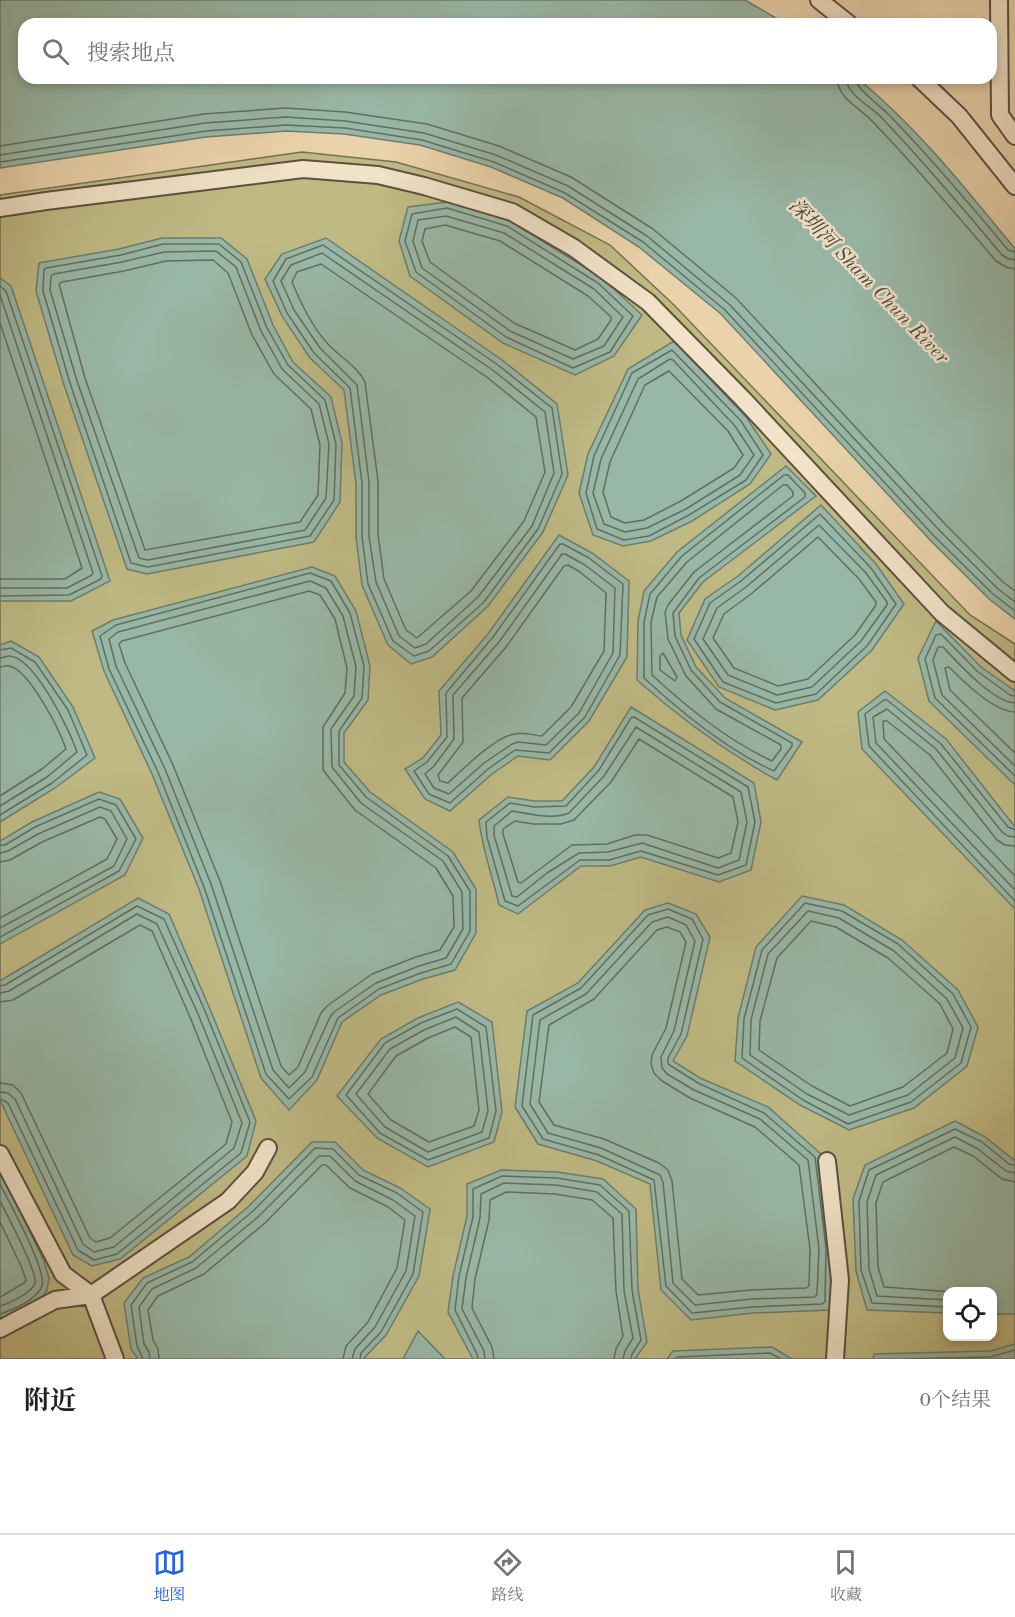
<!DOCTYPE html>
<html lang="zh">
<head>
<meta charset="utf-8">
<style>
  body { margin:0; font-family:"Old Standard TT","Noto Serif SC",serif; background:#f2f2f2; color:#202124 }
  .controls { position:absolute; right:18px; bottom:18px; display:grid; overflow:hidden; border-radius:12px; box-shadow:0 3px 9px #0003 }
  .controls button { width:54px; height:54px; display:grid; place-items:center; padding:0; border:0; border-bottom:2px solid #e0e0e0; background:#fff; color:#202124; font:30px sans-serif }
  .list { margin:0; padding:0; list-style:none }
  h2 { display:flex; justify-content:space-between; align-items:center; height:78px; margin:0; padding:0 24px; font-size:26px }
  h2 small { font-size:20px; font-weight:400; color:#757577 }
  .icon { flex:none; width:33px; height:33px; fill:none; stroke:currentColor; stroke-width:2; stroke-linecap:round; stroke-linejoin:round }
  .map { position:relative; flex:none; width:1015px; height:1359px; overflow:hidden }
  .search { position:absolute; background:#fff; box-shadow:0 3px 9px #0003; left:18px; right:18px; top:18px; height:66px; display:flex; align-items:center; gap:15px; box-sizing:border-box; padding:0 21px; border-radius:18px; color:#757577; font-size:22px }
  .sheet { height:174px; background:#fff }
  nav { display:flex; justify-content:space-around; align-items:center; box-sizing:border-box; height:84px; border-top:2px solid #e0e0e0; background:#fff; font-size:16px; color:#757577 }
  nav a { display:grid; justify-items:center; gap:3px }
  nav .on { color:#2563eb }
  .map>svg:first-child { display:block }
  .green { fill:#bfba84; stroke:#767050; stroke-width:1.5; fill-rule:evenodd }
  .water { fill:#98b8a7; stroke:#6d7d6f; stroke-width:1.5 }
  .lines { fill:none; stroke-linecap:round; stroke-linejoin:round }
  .shore { stroke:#626e61; stroke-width:1.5 }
  .minor-casing { stroke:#5c503f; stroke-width:20 }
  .minor { stroke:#f1e2c8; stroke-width:16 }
  .labels { text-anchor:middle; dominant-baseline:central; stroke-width:5; stroke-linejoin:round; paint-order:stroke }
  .water-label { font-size:20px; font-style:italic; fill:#484a3e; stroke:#f1e2c8 }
</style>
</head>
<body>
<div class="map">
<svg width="1015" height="1359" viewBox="0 0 1015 1359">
  <rect width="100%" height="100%" fill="#ead2ab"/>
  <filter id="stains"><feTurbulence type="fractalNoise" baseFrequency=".00333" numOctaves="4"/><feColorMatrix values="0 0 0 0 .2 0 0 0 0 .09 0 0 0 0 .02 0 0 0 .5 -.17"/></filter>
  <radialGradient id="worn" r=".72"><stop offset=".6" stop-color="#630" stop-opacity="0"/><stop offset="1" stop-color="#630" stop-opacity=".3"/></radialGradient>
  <path class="green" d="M 302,152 L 396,162 L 519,197 L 610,245 L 674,305 L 970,615 L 1015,644 L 1015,1359 L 0,1359 L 0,195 ZM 948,1292 L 992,1292 L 992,1336 L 948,1336 Z"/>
  <path class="water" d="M 0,0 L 745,0 L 786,24 L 24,24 L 24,78 L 857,78 C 917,127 966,189 1015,249 L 1015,619 L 989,599 L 930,540 L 721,314 L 639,247 L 563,198 L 491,167 L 420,145 L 344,134 L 286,131 L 206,137 L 0,168 Z
    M 447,202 L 510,221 L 602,278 L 642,315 L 614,356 L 575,375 L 503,343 L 410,276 L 399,241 L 408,207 Z
    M 162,238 L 221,238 L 247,259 L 273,325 L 293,362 L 331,397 L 342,443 L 340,502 L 314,542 L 147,574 L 127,569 L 64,385 L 36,291 L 39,263 L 119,249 Z
    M 326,238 L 502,360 L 557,404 L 568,475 L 543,532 L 488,606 L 432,657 L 411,664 L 388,645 L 362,585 L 356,537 L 356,484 L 344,390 L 310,358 L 282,316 L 265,279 L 282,254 Z
    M 0,278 L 11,286 L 110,581 L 71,601 L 0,601 Z
    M 674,341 L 746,417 L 771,454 L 750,484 L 692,521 L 651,541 L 623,546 L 593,535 L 579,493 L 588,454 L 628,369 Z
    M 786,466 L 816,496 L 703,582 L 679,613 L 681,635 L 696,667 L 725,698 L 802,742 L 777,780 C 726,752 681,719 637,680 L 638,621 L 644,591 L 677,552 Z
    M 821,505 L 876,564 L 904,604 L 872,650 L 818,700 L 775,710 L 719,687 L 687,640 L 705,599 L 738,576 Z
    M 559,535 L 592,553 L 629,581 L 627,657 L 589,721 L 550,760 L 518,756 L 492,774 L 450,811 L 425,799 L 405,769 L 423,758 L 441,735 L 439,691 L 488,634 Z
    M 312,567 L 335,576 L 356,611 L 370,666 L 368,700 L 344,733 L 344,762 L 370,792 L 453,852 L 476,889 L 476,933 L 455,970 L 423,979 L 381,995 L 342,1022 L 317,1080 L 289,1110 L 261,1078 L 199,889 L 152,774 L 104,671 L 92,631 L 113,620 Z
    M 936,621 L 981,667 L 1015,691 L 1015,785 L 929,701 L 918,658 Z
    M 11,641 L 39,657 L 73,707 L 95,758 L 55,788 L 0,822 L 0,645 Z
    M 885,691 L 946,739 L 1015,827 L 1015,909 L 862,749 L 858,712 Z
    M 631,707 L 754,783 L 761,822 L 751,870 L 719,882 L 641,857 L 610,866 L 581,866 L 518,914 L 499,905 C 493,877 482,849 479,820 L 508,797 L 534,801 L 562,801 L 594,767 Z
    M 99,792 L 120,799 L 143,838 L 125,875 L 0,944 L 0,841 L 32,822 Z
    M 802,896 L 844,905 L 902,940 L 958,990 L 978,1027 L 967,1066 L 914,1108 L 849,1130 L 800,1105 L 735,1061 L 738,1018 L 756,947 Z
    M 138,898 L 169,914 L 210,1009 L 256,1121 L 247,1156 L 120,1259 L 92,1266 L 73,1255 L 0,1100 L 0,981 Z
    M 668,903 L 696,914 L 710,937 L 687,1036 L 673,1061 L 700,1078 L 768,1107 L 821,1154 L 832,1248 L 830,1310 L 753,1313 L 691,1320 L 661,1290 L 650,1184 L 597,1161 L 538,1144 L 515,1107 L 527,1011 L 578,983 L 645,910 Z
    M 458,1002 L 492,1022 L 502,1112 L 494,1142 L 428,1167 L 377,1138 L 337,1096 L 381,1039 L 418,1018 Z
    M 955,1121 L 985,1137 L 1015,1161 L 1015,1314 L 993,1314 L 992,1292 L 948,1292 L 947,1313 L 867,1310 L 856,1271 L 853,1199 L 865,1165 Z
    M 312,1142 L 335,1142 L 363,1170 L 400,1188 L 430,1209 L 419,1276 L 386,1335 L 363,1359 L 138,1359 L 131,1349 L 124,1303 L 143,1278 L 189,1257 L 249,1206 Z
    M 0,1170 L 43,1259 L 49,1278 L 47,1290 L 40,1300 L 0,1321 Z
    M 501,1170 L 557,1172 L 603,1179 L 636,1209 L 638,1289 L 647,1342 L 635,1359 L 473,1359 L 448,1312 L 453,1276 L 467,1216 L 467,1184 Z
    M 418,1331 L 445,1359 L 403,1359 Z
    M 1015,1344 L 1015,1359 L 873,1359 L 874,1354 L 990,1351 Z
    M 772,1347 L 792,1359 L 667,1359 L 673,1351 Z"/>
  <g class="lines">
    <path class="shore" d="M 837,78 C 838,98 858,107 870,119 C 915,165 955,213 996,261 L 1006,267 L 1015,269
      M 846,78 C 847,94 868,105 879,115 C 922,160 962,207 1002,255 L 1009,259 L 1015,260
      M 854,78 C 855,87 880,106 888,114 C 930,157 969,203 1008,250 L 1015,252
      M 0,146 L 204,114 L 286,108 L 345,112 L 427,124 L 499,146 L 571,177 L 653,229 L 736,298 L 946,525 L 1003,582 L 1015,591
      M 0,155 L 205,123 L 286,117 L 345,121 L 424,133 L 496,155 L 568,186 L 647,236 L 730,305 L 940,531 L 998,589 L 1015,602
      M 0,162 L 206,131 L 286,125 L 345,128 L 422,140 L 494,162 L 565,193 L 643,242 L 725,310 L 934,536 L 993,594 L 1015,611
      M 447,208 L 507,226 L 598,283 L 633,316 L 610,352 L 573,368 L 506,337 L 416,272 L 405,241 L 412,214 Z
      M 446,216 L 504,233 L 594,289 L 623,317 L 604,346 L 573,359 L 510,331 L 422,268 L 413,241 L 418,220 Z
      M 445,225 L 500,241 L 588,296 L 611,317 L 611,320 L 598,339 L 575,350 L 514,323 L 430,262 L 422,241 L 425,229 Z
      M 163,244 L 219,244 L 241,262 L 267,328 L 288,365 L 325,400 L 336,444 L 334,500 L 310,536 L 148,567 L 131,563 L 70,383 L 43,291 L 44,270 L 46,268 L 121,255 Z
      M 323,245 L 498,365 L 552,408 L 562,474 L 538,529 L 484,602 L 429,651 L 414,656 L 393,641 L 368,584 L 362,536 L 362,483 L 350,388 L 314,353 L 287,313 L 273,281 L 286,259 Z
      M 216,251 L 236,267 L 261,331 L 282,369 L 319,404 L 329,444 L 326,498 L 305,530 L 148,560 L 139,558 L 77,381 L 50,290 L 51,276 L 54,274 L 122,262 L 164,252 Z
      M 322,253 L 494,371 L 545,412 L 554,473 L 532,526 L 478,597 L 426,644 L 415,648 L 399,636 L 376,582 L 369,536 L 369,482 L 357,385 L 320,348 L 294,310 L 281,281 L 291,265 Z
      M 213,260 L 228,273 L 252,335 L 274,374 L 311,409 L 320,445 L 318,495 L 300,522 L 145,550 L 85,378 L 59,284 L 62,282 L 124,271 L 166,261 Z
      M 321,264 L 488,378 L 536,417 L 545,472 L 524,521 L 471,591 L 417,638 L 406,630 L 384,579 L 378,535 L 378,481 L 365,382 C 358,367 340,357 328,344 C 312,327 301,303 292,282 L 297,272 Z
      M 0,286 L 6,291 L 102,576 L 101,579 L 69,595 L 0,596
      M 0,295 L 93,573 L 92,575 L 67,588 L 0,588
      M 0,323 L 82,568 L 65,579 L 0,579
      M 672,350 L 741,421 L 763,455 L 746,480 L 689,515 L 649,536 L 624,540 L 597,529 L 586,493 L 594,456 L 632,373 Z
      M 670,359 L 673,360 L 735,426 L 754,455 L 740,475 L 686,509 L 647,528 L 625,532 L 604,524 L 593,493 L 601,459 L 638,379 Z
      M 669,371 L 728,431 L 743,455 L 734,468 L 681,501 L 644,520 L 625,523 L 611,517 L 603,492 L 610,462 L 645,385 Z
      M 784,475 L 788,475 L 805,493 L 805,497 L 699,578 L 673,613 L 675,636 L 691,670 L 720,702 L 792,743 L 792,746 L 774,771 C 727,750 682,713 644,678 L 644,622 L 650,594 L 682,556 Z
      M 783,485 L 787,485 L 793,492 L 793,496 L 694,572 L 668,605 L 665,612 L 668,639 L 686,676 L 716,709 L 781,745 L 781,749 L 772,761 C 727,740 688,708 652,675 L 651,622 L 657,597 L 687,562 Z
      M 820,514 L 871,568 L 896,604 L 867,646 L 816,694 L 776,703 L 723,682 L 694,639 L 710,603 L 741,581 Z
      M 819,525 L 866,573 L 887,602 L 887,605 L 861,641 L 812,687 L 777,695 L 728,675 L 703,639 L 717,608 L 746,587 Z
      M 818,537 L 859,579 L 876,602 L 876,605 L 855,635 L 808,679 L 778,686 L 734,668 L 713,638 L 724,614 L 751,594 Z
      M 560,544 L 563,544 L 589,558 L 623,584 L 620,655 L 585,717 L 549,753 L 515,750 L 488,769 L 450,803 L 429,794 L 414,771 L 427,762 L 447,737 L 446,693 L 493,637 Z
      M 562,554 L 565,554 L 585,565 L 615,588 L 613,653 L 579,713 L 546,745 L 518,742 L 512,744 L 484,763 L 449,794 L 434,788 L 425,774 L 434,766 L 454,739 L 453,695 L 499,642 Z
      M 568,565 L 580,572 L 606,593 L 604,651 L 571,707 L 542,736 C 533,735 523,732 514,734 C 495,737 462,770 448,783 L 440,781 L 438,775 L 463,742 L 462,698 L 506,647 L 564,566 Z
      M 310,573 L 331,581 L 350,613 L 364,666 L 362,698 L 339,731 L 339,765 L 366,797 L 448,856 L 470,891 L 470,931 L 451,964 L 421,973 L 379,989 L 338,1018 L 312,1077 L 289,1099 L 266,1074 L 204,887 L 158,772 L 109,669 L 100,636 L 116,625 Z
      M 310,581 L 326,588 L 343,616 L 356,667 L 354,696 L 331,729 L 332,767 L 361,803 L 443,861 L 462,892 L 463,929 L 446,958 L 419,966 L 376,983 L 334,1012 L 330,1017 L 305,1072 L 289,1088 L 273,1070 L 211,884 L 165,769 L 116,666 L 109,639 L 118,632 Z
      M 309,591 L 320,595 L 335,619 L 347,668 L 345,693 L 323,727 L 323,770 L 355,810 L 436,868 L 453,896 L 454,927 L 440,950 L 416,957 L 372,974 L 327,1006 L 321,1013 L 298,1067 L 289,1075 L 281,1066 L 220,881 L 173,765 L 125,663 L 119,644 L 122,641 Z
      M 0,650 L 11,648 L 35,662 L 68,710 L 87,755 L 52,783 L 0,815
      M 663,653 L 677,677 L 675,681 L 660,670 L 660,656 Z
      M 0,658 C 3,658 6,656 9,656 C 34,656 70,731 77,752 L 47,777 L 0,806
      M 0,667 C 3,667 6,665 9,666 C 29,669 60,731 66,749 L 42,769 L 0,796
      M 1015,696 L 1010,695 L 977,671 L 941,634 L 936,635 L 925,659 L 935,698 L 1015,776
      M 1015,703 C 993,702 958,663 943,647 L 938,647 L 933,660 L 942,695 L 1015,766
      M 1015,712 C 993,711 964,682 949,667 L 945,668 L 950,690 L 1015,753
      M 634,717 L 748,787 L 755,822 L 746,865 L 718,875 L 641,851 L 609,860 L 580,860 L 518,906 L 505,901 L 487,837 L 486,822 L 510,803 L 534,807 L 566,806 L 599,770 L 631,718 Z
      M 636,727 L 741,792 L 747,822 L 739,860 L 718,868 L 642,843 L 608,852 L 579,853 L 547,873 L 517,897 L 512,896 L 494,835 L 494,826 L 512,811 C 530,814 552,820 569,813 L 604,776 Z
      M 639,739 L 733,797 L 738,822 L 731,853 L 718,858 L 647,835 L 635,835 L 607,844 L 572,845 L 521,883 L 518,882 L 503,834 L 503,829 L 515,821 L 533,824 L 561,824 L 574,820 L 611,782 Z
      M 1015,830 L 1008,827 L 941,744 L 887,700 L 884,700 L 865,714 L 869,746 L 1015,901
      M 1015,837 L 1008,836 L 1002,832 L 936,749 L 887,709 L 873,717 L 876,743 L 1015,890
      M 0,845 L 5,845 L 35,827 L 99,799 L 116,805 L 136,839 L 119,871 L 0,937
      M 1015,846 L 1005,845 L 997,840 L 930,755 L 887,721 L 883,721 L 884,739 L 1015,876
      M 0,853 L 8,851 L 38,834 L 100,807 L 111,811 L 127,839 L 114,866 L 0,928
      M 0,862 L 10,860 L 42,842 L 100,817 L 105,819 L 117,839 L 107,859 L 0,918
      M 805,903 L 842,911 L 898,944 L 953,994 L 971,1027 L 961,1063 L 911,1102 L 848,1124 L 803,1100 L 742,1058 L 744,1019 L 762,950 Z
      M 668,909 L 692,919 L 703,939 L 681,1034 L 668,1058 L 668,1064 L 698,1083 L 764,1113 L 815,1157 L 826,1248 L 825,1302 L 822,1304 L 753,1307 L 692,1313 L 666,1286 L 654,1180 L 599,1155 L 543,1139 L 522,1106 L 533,1015 L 581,988 L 648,915 Z
      M 808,911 L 839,918 L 894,951 L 947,999 L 963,1028 L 955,1058 L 908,1095 L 849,1115 L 807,1094 L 750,1055 L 751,1020 L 768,954 Z
      M 668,917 L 686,925 L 695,941 L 674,1031 L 661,1057 L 662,1068 L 667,1074 L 694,1090 L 760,1119 L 808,1160 L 819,1249 L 817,1294 L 815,1297 L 752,1299 L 695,1305 L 673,1283 L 663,1182 L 660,1175 L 601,1148 L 548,1133 L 530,1104 L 540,1020 L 586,994 L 652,922 Z
      M 811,921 L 836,927 L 888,958 L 940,1004 L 953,1029 L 947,1053 L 903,1087 L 850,1106 L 812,1086 L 759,1050 L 760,1021 L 777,958 Z
      M 667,927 L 680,932 L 686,942 L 666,1028 L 652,1055 L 651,1064 L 654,1073 L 662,1081 L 690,1098 L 755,1127 L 799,1165 L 810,1249 L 809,1286 L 806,1288 L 751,1290 L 698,1295 L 682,1279 L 672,1181 L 668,1170 L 659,1163 L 604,1139 L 554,1125 L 539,1102 L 549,1025 L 594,999 L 657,930 Z
      M 0,986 L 5,985 L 137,906 L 164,919 L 205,1011 L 250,1122 L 241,1153 L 117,1254 L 94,1260 L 78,1250 L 8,1103 L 0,1099
      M 0,993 L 9,991 L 137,914 L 157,924 L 198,1014 L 242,1123 L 234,1148 L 114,1247 L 94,1252 L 83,1244 L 15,1099 L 8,1093 L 0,1092
      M 0,1002 L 13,1000 L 140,925 L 152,931 L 190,1017 L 232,1122 L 226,1144 L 110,1238 L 96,1242 L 90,1238 L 21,1093 L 13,1085 L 0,1083
      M 457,1009 L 486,1027 L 496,1111 L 489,1138 L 428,1160 L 380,1133 L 346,1095 L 385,1043 L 421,1023 Z
      M 456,1017 L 479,1032 L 488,1111 L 482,1132 L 428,1152 L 385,1127 L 356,1094 L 390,1049 L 424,1030 Z
      M 455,1027 L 471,1037 L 479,1110 L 474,1126 L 429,1142 L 391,1120 L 368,1094 L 396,1056 L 428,1038 Z
      M 0,1184 C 9,1202 47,1270 42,1286 C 37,1300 12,1310 0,1314
      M 0,1201 C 7,1215 38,1272 35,1283 C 32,1293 10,1303 0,1306
      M 0,1222 L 22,1268 L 26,1280 L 24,1283 L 0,1297
      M 953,1292 L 884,1287 L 878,1267 L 876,1203 L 883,1182 L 954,1147 L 973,1156 L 1002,1179 L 1015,1182
      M 948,1300 L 877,1296 L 869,1269 L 867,1202 L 876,1175 L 955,1137 L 978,1149 L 1006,1171 L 1015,1173
      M 948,1307 L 872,1303 L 861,1270 L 859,1201 L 869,1170 L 955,1129 L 982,1142 L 1009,1164 L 1015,1165
      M 143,1359 L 137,1346 L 131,1305 L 147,1283 L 192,1262 L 253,1211 L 315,1148 L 333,1149 L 359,1175 L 397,1193 L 423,1212 L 413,1274 L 381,1332 L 361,1353 L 360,1359
      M 150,1359 L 149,1352 L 144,1344 L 139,1307 L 152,1289 L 196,1268 L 258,1217 L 319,1156 L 330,1156 L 355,1181 L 393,1200 L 415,1216 L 406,1271 L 375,1327 L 355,1349 L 352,1359
      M 159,1359 L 158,1349 L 153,1340 L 148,1310 L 158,1296 L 204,1274 L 265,1223 L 322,1165 L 326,1165 L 350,1188 L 388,1207 L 405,1220 L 397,1268 L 368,1322 L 346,1346 L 343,1359
      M 478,1359 L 477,1354 L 455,1310 L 459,1276 L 473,1217 L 473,1189 L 502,1176 L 557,1178 L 600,1185 L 629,1211 L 632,1290 L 641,1340 L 632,1354 L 631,1359
      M 485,1359 L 484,1351 L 462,1309 L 466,1278 L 480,1218 L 481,1194 L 504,1183 L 556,1185 L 597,1192 L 622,1214 L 624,1291 L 633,1338 L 625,1351 L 623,1359
      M 494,1359 L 492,1347 L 472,1308 L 475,1279 L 489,1220 L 490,1200 L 506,1192 L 555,1194 L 592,1200 L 613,1218 L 616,1291 L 623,1336 L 616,1349 L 614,1359
      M 674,1359 L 677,1357 L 770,1353 L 781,1359
      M 905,1359 L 990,1357 L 1015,1350"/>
    <g class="minor-casing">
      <path id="minor" d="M 819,0 L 849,24
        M 999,0 L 1000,115 L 1015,136
        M 919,78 L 959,116 L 1015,186
        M 0,208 L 46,201 L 303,169 L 378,175 L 424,186 L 512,212 L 574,248 L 648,302 L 743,399 L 942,613 L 1015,673
        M 0,1154 L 63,1274 L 91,1295 L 115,1359
        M 827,1161 L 840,1280 L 835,1359
        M 0,1329 L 55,1300 L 91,1295 L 228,1201 L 255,1172 L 268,1148"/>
    </g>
    <use href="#minor" class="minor"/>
  </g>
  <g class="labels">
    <g class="water-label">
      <text transform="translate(868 282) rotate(46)">深圳河 Sham Chun River</text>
    </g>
  </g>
  <rect width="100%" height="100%" filter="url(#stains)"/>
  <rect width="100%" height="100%" fill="url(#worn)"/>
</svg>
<div class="controls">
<button><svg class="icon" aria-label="locate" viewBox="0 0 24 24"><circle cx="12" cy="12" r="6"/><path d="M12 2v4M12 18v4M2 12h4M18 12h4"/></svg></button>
</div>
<div class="search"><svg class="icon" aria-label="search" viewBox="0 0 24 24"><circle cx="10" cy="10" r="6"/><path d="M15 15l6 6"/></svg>搜索地点</div>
</div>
<section class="sheet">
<h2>附近<small>0个结果</small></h2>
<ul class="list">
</ul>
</section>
<nav>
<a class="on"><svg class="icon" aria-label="map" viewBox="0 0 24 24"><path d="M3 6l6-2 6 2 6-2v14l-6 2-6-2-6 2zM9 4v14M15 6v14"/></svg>地图</a>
<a><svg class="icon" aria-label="directions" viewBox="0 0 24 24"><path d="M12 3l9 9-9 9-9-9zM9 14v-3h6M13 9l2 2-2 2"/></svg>路线</a>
<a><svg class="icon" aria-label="saved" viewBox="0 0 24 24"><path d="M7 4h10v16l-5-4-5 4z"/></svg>收藏</a>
</nav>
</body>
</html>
